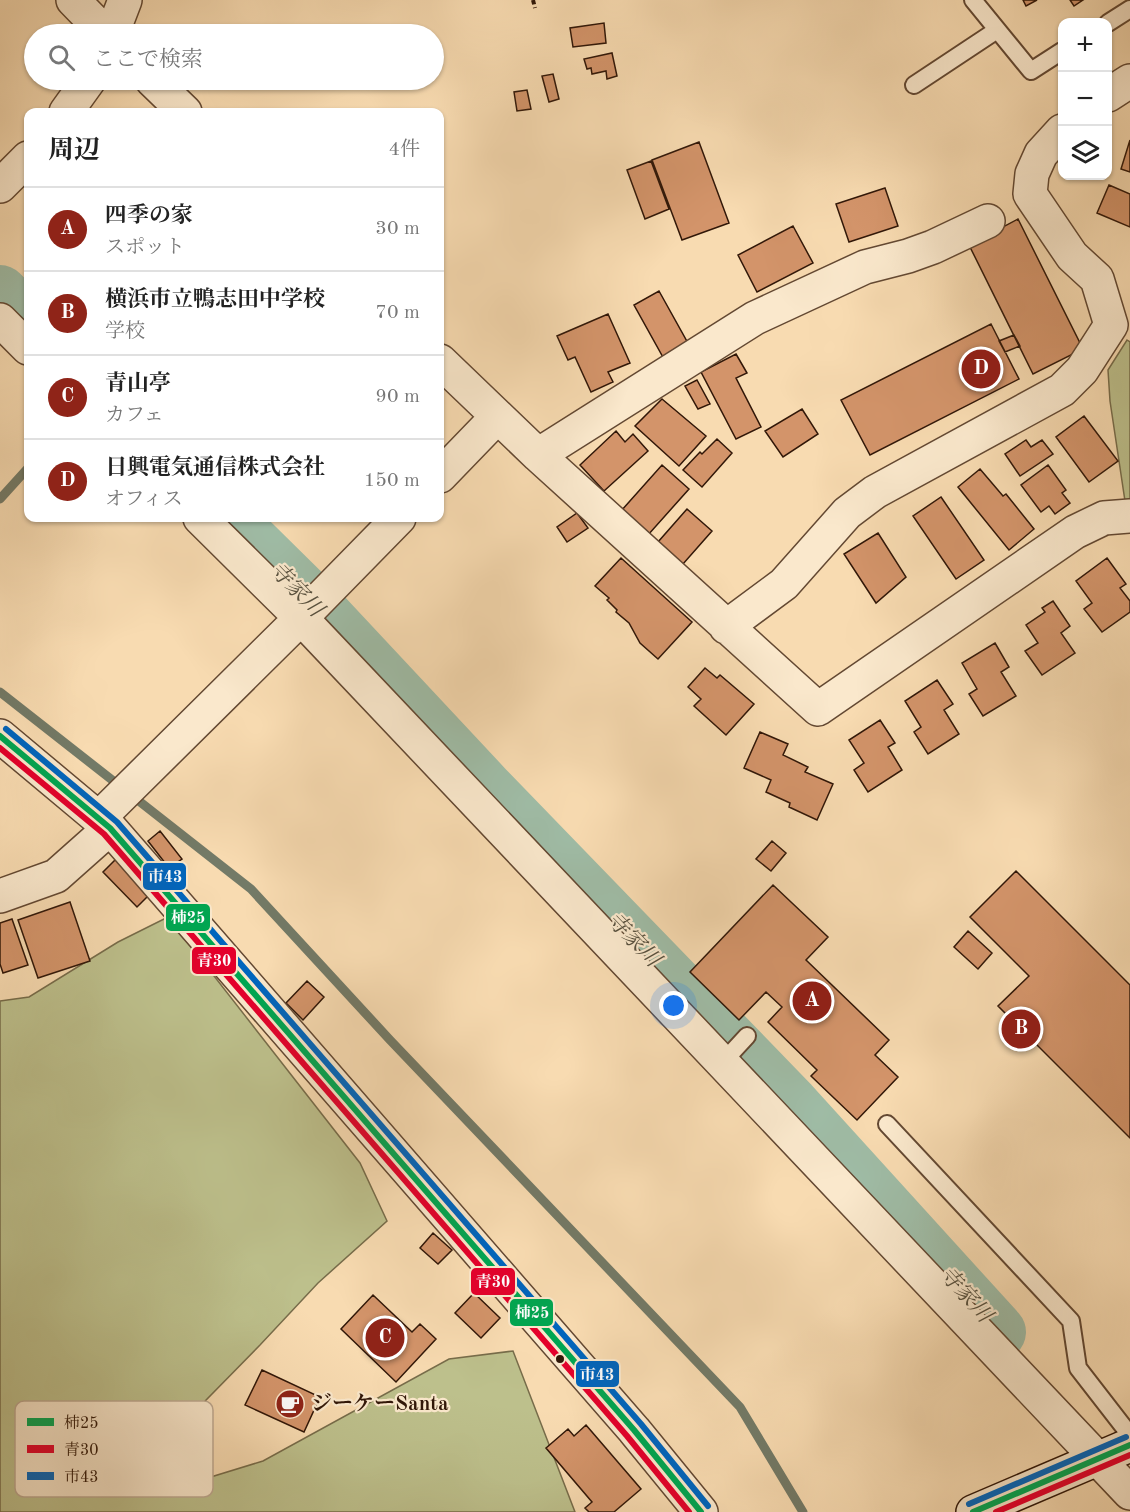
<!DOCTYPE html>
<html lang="ja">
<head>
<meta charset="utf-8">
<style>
  body { margin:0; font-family:"Old Standard TT","Noto Serif JP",serif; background:#f2f2f2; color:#222 }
  .controls { position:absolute; right:18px; top:18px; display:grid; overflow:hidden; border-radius:12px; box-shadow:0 2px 4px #0004 }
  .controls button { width:54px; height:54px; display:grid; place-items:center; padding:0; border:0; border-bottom:2px solid #e0e0e0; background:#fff; color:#222; font:30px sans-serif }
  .you { position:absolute; left:674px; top:1006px; width:21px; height:21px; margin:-15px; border:4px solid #fff; border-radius:50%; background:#1a73e8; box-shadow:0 0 0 9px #1a73e833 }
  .badge { display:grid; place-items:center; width:39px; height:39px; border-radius:50%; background:#8f2418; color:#fff; font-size:20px; font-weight:700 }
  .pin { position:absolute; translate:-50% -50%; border:3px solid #fff; box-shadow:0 2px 6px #0006 }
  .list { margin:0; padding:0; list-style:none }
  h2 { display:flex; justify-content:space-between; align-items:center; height:78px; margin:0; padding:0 24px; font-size:26px }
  h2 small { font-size:20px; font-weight:400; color:#767676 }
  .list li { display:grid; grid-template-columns:39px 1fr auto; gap:18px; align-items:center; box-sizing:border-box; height:84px; padding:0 24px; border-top:2px solid #e0e0e0 }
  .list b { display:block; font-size:22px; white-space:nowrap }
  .list p { margin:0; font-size:20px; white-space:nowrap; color:#767676 }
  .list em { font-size:20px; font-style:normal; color:#767676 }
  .icon { flex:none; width:33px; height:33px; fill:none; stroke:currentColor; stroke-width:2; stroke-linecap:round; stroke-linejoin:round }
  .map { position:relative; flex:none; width:1130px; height:1512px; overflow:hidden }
  .search { position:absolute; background:#fff; box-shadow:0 2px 4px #0004; left:24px; top:24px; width:420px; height:66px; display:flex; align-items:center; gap:15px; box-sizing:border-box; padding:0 21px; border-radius:33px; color:#767676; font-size:22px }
  .panel { position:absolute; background:#fff; box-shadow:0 2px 4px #0004; left:24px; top:108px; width:420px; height:414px; border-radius:12px }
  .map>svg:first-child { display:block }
  .green { fill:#bdc08c; stroke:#776c4a; stroke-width:1.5 }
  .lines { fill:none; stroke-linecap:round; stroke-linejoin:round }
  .stream { stroke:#737a67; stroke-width:9 }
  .river { stroke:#9fbca6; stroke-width:56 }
  .building { fill:#d3946a; stroke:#311708; stroke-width:1.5 }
  .lane-casing { stroke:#634832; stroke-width:20 }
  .street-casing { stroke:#634832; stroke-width:36 }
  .secondary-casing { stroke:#311708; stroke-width:36 }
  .path { stroke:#311708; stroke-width:4; stroke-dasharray:4.5 3; stroke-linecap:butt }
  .lane { stroke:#fae8cc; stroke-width:16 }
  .street { stroke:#fae8cc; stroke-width:33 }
  .secondary { stroke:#fae8cc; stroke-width:33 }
  .bus-1-casing { stroke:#fae8cc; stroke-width:10 }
  .bus-2-casing { stroke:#fae8cc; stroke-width:10 }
  .bus-3-casing { stroke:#fae8cc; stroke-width:10 }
  .bus-1 { stroke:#00a651; stroke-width:6 }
  .bus-2 { stroke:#e4002b; stroke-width:6 }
  .bus-3 { stroke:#0065bd; stroke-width:6 }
  .bus-dot { fill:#311708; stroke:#fae8cc; stroke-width:2 }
  .labels { text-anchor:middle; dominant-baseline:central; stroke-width:4.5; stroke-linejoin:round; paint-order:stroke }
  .poi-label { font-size:21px; font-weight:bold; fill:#311708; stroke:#fae8cc; text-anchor:start }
  .water-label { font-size:22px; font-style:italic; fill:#58513f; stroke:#fae8cc }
  .key { fill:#fae8cc; stroke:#bea991; stroke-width:1.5 }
  .key-label { font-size:16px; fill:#311708 }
  .line-badge { stroke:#fae8cc; stroke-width:2 }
  .badge-label { font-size:16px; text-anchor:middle; font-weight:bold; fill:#fff }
</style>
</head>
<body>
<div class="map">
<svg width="1130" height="1512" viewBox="0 0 1130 1512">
  <rect width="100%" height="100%" fill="#f8dbb1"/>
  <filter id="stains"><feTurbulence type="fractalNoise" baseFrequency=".00333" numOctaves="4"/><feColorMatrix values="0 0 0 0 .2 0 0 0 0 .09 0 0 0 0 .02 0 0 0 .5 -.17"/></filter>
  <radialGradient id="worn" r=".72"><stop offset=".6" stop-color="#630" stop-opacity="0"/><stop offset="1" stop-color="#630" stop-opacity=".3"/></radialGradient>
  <path class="green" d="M 1127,340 L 1130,342 L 1130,501 L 1125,501 L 1110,401 L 1108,370 Z
    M 168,917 L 360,1163 L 387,1221 L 318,1283 L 260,1345 L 159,1448 L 162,1492 L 263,1461 L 449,1359 L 513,1351 L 575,1512 L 0,1512 L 0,1001 L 29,997 L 118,942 Z"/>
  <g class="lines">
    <path class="stream" d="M 0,499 L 28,468
      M 0,692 L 251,889 L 390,1040 L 740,1407 L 803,1512"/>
    <path class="river" d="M 0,293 L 28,321
      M 227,518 L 302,592 L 486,789 L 791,1104 L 998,1332"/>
  </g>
  <path class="building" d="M 1023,0 L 1037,0 L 1026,6 Z
    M 1070,0 L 1083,0 L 1074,6 Z
    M 604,23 L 606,43 L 573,47 L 570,28 Z
    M 612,53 L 617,76 L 607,79 L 606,71 L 592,74 L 591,68 L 587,69 L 584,59 Z
    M 553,74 L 559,99 L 549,102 L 542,76 Z
    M 527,90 L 531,109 L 517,111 L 514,92 Z
    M 1130,140 L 1130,172 L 1121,169 Z
    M 699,142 L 729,223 L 682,240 L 652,160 Z
    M 651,161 L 669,209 L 645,219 L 627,170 Z
    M 1109,185 L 1130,194 L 1130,227 L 1097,213 Z
    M 885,188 L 898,226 L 849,242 L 836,204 Z
    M 1018,219 L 1081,345 L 1075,353 L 1033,374 L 969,245 Z
    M 793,226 L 813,263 L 757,292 L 738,255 Z
    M 659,291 L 689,345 L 664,359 L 634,305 Z
    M 608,314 L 630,363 L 608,372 L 613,382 L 591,392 L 575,357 L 568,360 L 557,336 Z
    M 991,324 L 1019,379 L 870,455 L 841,400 Z
    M 1014,335 L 1020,346 L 1005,352 L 999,341 Z
    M 736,354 L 747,373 L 736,378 L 761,427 L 736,439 L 701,372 Z
    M 697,380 L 710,404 L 698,409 L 685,386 Z
    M 662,399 L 706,436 L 679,466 L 635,426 Z
    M 802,409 L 818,434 L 783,457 L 765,431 Z
    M 1084,416 L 1118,461 L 1089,482 L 1056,437 Z
    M 616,431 L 625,442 L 633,434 L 648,451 L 604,491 L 580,465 Z
    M 717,439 L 732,453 L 702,487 L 683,470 L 700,452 L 702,454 Z
    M 1026,440 L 1031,447 L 1042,440 L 1053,454 L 1020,476 L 1005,454 Z
    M 662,465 L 689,489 L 648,535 L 621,511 Z
    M 1048,465 L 1066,490 L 1062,493 L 1070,503 L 1055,514 L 1049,506 L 1041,512 L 1021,485 Z
    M 980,469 L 1003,496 L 1006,494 L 1034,529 L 1009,550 L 958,487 Z
    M 941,497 L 984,560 L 956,579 L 913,516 Z
    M 687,509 L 712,531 L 683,564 L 658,542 Z
    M 577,513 L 588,528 L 567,542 L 557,527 Z
    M 878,533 L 906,577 L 876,603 L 844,554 Z
    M 621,558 L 692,622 L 658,659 L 640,643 L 629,623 L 616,612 L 617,610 L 607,600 L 609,598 L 595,586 Z
    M 1107,558 L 1126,584 L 1120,588 L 1130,601 L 1130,612 L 1102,632 L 1084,609 L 1092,603 L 1076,581 Z
    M 1053,601 L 1070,626 L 1061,633 L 1075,653 L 1042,675 L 1025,651 L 1038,643 L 1026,625 L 1045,612 L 1042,608 Z
    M 995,643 L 1009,667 L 1001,672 L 1016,696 L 983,716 L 969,694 L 977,689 L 962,663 Z
    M 705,668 L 717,678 L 720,675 L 754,704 L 726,735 L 694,706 L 701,699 L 688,687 Z
    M 937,680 L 953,704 L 944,710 L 959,734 L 928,754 L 914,732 L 921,727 L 905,701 Z
    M 880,720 L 895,743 L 888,747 L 902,770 L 868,792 L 854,770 L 864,763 L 849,740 Z
    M 760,732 L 788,744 L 783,755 L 808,767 L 805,772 L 833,784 L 817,820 L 789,807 L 790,803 L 766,792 L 771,780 L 744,768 Z
    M 160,831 L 182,859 L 169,868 L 148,841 Z
    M 772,841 L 786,853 L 771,871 L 756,859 Z
    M 116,859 L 150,894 L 137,907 L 103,872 Z
    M 1016,871 L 1130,985 L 1130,1138 L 998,1006 L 1029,976 L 970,917 Z
    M 773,885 L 828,937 L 806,960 L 889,1040 L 875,1055 L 898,1077 L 857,1120 L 811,1076 L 817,1070 L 768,1022 L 782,1007 L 766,992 L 739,1020 L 690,972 Z
    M 70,902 L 90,961 L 38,978 L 18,920 Z
    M 12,919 L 28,965 L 3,973 L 0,964 L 0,923 Z
    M 968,931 L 992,953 L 978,969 L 954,947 Z
    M 307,981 L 324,997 L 303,1020 L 286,1003 Z
    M 433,1233 L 452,1250 L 438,1264 L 420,1248 Z
    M 474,1293 L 500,1318 L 481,1338 L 455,1313 Z
    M 373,1295 L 412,1332 L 420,1324 L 436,1339 L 396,1382 L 341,1329 Z
    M 262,1370 L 320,1397 L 304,1432 L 245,1405 Z
    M 586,1425 L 641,1489 L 614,1512 L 589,1512 L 585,1508 L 592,1502 L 546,1448 L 568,1429 L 574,1436 Z"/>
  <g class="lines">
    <g class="lane-casing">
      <path id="lane" d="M 973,0 L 1031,71 L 1062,51
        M 1108,23 L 1130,9
        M 914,85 L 997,30
        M 723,1062 L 747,1036
        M 887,1124 L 1071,1321 L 1078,1368 L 1130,1435"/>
    </g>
    <g class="street-casing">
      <path id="street" d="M 73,0 L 106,34
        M 112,34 L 125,0
        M 152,80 L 185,112
        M 1108,95 L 1130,81
        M 66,112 L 89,80
        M 0,186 L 28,158
        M 0,320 L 28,348
        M 440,361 L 538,455 L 818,709 L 1075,532 L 1104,518 L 1130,516
        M 538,455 L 755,318 L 865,267 L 908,256 L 933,247 L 988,221
        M 440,476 L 497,417
        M 200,518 L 301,618 L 1130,1493
        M 726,627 L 784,584 L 847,513 L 875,492 L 1062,390 L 1082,370 L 1111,325 L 1097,279 L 1072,256 L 1030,194 L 1032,174 L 1041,154 L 1062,131
        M 0,736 L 110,828 L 634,1430 L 701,1512
        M 99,818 L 301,618 L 399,518
        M 0,896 L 56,876 L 110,828"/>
    </g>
    <g class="secondary-casing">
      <path id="secondary" d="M 973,1512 L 1130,1445"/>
    </g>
    <path class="path" d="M 533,0 L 535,8"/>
    <use href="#lane" class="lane"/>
    <use href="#street" class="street"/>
    <use href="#secondary" class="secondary"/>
    <g class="bus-1-casing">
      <path id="bus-1" d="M 0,736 L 110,828 L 634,1430 L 701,1512
        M 973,1512 L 1130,1445"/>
    </g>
    <g class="bus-2-casing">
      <path id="bus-2" d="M 0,748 L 104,834 L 627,1436 L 689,1512
        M 996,1512 L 1130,1455"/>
    </g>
    <g class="bus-3-casing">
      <path id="bus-3" d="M 6,729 L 117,822 L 641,1424 L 708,1506
        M 969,1504 L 1126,1437"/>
    </g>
    <use href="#bus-1" class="bus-1"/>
    <use href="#bus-2" class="bus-2"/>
    <use href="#bus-3" class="bus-3"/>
  </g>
  <defs>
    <g id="cafe-disc" transform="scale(1.5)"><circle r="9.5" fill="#8f2418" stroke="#fae8cc"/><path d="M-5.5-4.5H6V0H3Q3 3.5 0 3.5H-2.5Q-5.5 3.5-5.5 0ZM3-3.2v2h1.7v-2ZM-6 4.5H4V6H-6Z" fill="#fff"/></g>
  </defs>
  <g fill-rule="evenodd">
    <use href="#cafe-disc" x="290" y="1404"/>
  </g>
  <circle class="bus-dot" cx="560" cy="1359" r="5"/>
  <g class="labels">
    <g class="poi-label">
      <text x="311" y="1404">ジーケーSanta</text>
    </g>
    <g class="water-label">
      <text transform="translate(296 590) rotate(46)">寺家川</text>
      <text transform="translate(633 940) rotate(46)">寺家川</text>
      <text transform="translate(965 1295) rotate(48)">寺家川</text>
    </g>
  </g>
  <rect x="15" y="1401" width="198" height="96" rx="9" class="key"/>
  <rect x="27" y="1418" width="27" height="8" fill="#00a651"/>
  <rect x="27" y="1445" width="27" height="8" fill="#e4002b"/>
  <rect x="27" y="1472" width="27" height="8" fill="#0065bd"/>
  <g class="key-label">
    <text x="64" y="1428">柿25</text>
    <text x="64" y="1455">青30</text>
    <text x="64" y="1482">市43</text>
  </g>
  <g class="line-badge">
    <rect x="142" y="862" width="45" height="29" rx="6" fill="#0065bd"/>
    <rect x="165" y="903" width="46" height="29" rx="6" fill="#00a651"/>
    <rect x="191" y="946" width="46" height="29" rx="6" fill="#e4002b"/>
    <rect x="470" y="1267" width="46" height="29" rx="6" fill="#e4002b"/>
    <rect x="509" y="1298" width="45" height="29" rx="6" fill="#00a651"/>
    <rect x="575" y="1360" width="45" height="28" rx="6" fill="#0065bd"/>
  </g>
  <g class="badge-label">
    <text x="165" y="882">市43</text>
    <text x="188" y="923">柿25</text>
    <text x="214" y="966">青30</text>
    <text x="493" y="1287">青30</text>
    <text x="532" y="1318">柿25</text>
    <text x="597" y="1380">市43</text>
  </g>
  <rect width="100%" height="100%" filter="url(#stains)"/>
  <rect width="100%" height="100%" fill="url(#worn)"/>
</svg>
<div class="controls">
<button>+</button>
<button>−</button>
<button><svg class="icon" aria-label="layers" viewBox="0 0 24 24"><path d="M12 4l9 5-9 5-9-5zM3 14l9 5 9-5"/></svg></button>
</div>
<div class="you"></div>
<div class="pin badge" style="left:812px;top:1001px">A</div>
<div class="pin badge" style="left:1021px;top:1029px">B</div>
<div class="pin badge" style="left:385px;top:1338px">C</div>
<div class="pin badge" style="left:981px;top:369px">D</div>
<div class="search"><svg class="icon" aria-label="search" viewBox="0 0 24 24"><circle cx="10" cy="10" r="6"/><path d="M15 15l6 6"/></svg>ここで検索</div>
<section class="panel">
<h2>周辺<small>4件</small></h2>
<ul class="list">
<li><span class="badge">A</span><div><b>四季の家</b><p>スポット</p></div><em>30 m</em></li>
<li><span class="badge">B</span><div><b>横浜市立鴨志田中学校</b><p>学校</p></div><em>70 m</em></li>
<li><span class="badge">C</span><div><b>青山亭</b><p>カフェ</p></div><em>90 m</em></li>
<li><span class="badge">D</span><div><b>日興電気通信株式会社</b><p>オフィス</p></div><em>150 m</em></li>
</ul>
</section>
</div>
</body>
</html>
